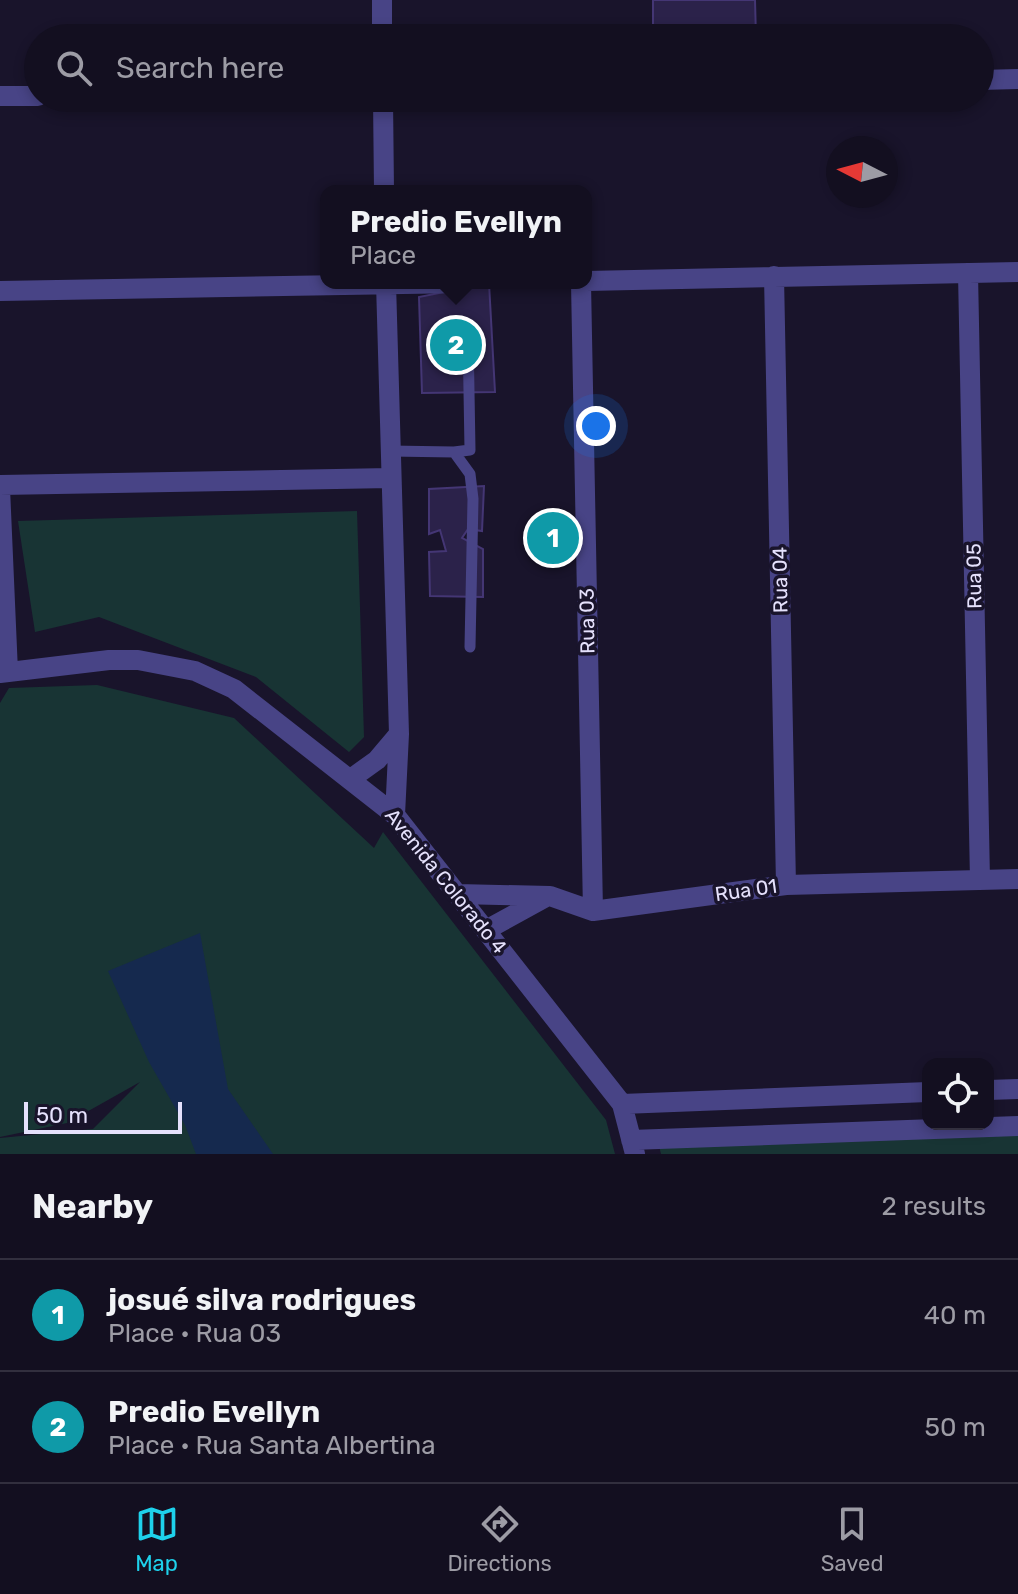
<!DOCTYPE html>
<html lang="en">
<head>
<meta charset="utf-8">
<style>
  body { margin:0; font-family:Rubik,sans-serif; background:#1c1829; color:#f1f3f6 }
  .controls { position:absolute; right:24px; bottom:24px; display:grid; overflow:hidden; border-radius:16px; box-shadow:0 4px 12px #0003 }
  .controls button { width:72px; height:72px; display:grid; place-items:center; padding:0; border:0; border-bottom:2px solid #322f3e; background:#130f20; color:#f1f3f6; font:40px sans-serif }
  .compass { position:absolute; left:826px; top:136px; width:72px; height:72px; border-radius:50%; background:#130f20; box-shadow:0 4px 12px #0003; rotate:276deg }
  .scale { position:absolute; left:24px; bottom:20px; width:158px; box-sizing:border-box; padding-left:8px; border:4px solid #e5e1fc; border-top:0; font-size:22px; line-height:28px; white-space:nowrap; color:#e5e1fc; -webkit-text-stroke:6px #19142b; paint-order:stroke }
  .you { position:absolute; left:596px; top:426px; width:28px; height:28px; margin:-20px; border:6px solid #fff; border-radius:50%; background:#1a73e8; box-shadow:0 0 0 12px #1a73e833 }
  .badge { display:grid; place-items:center; width:52px; height:52px; border-radius:50%; background:#1ed1eb; color:#fff; font-size:26px; font-weight:700 }
  .pin { position:absolute; translate:-50% -50%; border:4px solid #fff; box-shadow:0 2px 8px #0006 }
  .popup { position:absolute; left:320px; top:185px; width:272px; height:104px; box-sizing:border-box; display:grid; place-content:center; border-radius:16px; background:#130f20; filter:drop-shadow(0 2px 6px #0005); font-size:26px; white-space:nowrap; color:#9d9ca5 }
  .popup b { font-size:30px; color:#f1f3f6 }
  .popup::after { content:''; position:absolute; left:50%; top:100%; margin-left:-16px; border:16px solid transparent; border-top-color:#130f20 }
  .list { margin:0; padding:0; list-style:none }
  h2 { display:flex; justify-content:space-between; align-items:center; height:104px; margin:0; padding:0 32px; font-size:34px }
  h2 small { font-size:26px; font-weight:400; color:#9d9ca5 }
  .list li { display:grid; grid-template-columns:52px 1fr auto; gap:24px; align-items:center; box-sizing:border-box; height:112px; padding:0 32px; border-top:2px solid #322f3e }
  .list b { display:block; font-size:30px; white-space:nowrap }
  .list p { margin:0; font-size:26px; white-space:nowrap; color:#9d9ca5 }
  .list em { font-size:26px; font-style:normal; color:#9d9ca5 }
  .icon { flex:none; width:44px; height:44px; fill:none; stroke:currentColor; stroke-width:2; stroke-linecap:round; stroke-linejoin:round }
  .map { position:relative; flex:none; width:1018px; height:1154px; overflow:hidden }
  .search { position:absolute; background:#130f20; box-shadow:0 4px 12px #0003; left:24px; right:24px; top:24px; height:88px; display:flex; align-items:center; gap:20px; box-sizing:border-box; padding:0 28px; border-radius:44px; color:#9d9ca5; font-size:30px }
  .sheet { height:328px; background:#130f20 }
  nav { display:flex; justify-content:space-around; align-items:center; box-sizing:border-box; height:112px; border-top:2px solid #322f3e; background:#130f20; font-size:22px; color:#9d9ca5 }
  nav a { display:grid; justify-items:center; gap:4px }
  nav .on { color:#1ed1eb }
  .map>svg:first-child { display:block }
  .green { fill:#183434 }
  .water { fill:#15294e }
  .building { fill:#2b224a; stroke:#443674; stroke-width:2 }
  .lines { fill:none; stroke-linecap:round; stroke-linejoin:round }
  .lane { stroke:#484486; stroke-width:11 }
  .street { stroke:#484486; stroke-width:20 }
  .labels { text-anchor:middle; dominant-baseline:central; stroke-width:7; stroke-linejoin:round; paint-order:stroke }
  .street-label { font-size:20px; fill:#e5e1fc; stroke:#19142b }
</style>
</head>
<body>
<div class="map">
<svg width="1018" height="1154" viewBox="0 0 1018 1154">
  <rect width="100%" height="100%" fill="#19142b"/>
  <path class="green" d="M 357,511 L 364,737 L 349,752 L 256,677 L 99,617 L 35,632 L 18,521 Z
    M 97,685 L 234,718 L 374,848 L 383,832 L 606,1120 L 615,1154 L 0,1154 L 0,1138 L 93,1129 L 140,1082 L 67,1123 L 0,1137 L 0,703 L 9,688 Z
    M 1018,1118 L 1018,1154 L 661,1154 L 655,1130 Z"/>
  <path class="water" d="M 200,933 L 228,1089 L 273,1154 L 196,1154 L 185,1125 L 149,1062 L 108,971 Z"/>
  <path class="building" d="M 653,0 L 755,0 L 756,38 L 653,38 Z
    M 489,283 L 495,392 L 422,393 L 419,297 Z
    M 484,486 L 482,531 L 468,529 L 462,538 L 483,549 L 483,597 L 430,596 L 429,552 L 446,551 L 440,530 L 429,534 L 429,489 Z
    M 557,518 L 559,555 L 548,556 L 546,520 Z"/>
  <g class="lines">
    <path class="lane" d="M 390,451 L 454,452 L 470,474 L 473,499 L 470,647
      M 454,452 L 470,450 L 468,333"/>
    <path class="street" d="M 382,0 L 382,38
      M 980,80 L 1018,79
      M 0,96 L 38,96
      M 383,98 L 384,191
      M 968,273 L 980,880
      M 774,276 L 786,885
      M 586,281 L 1018,272
      M 386,283 L 399,734 L 395,815
      M 581,283 L 593,911
      M 0,291 L 463,283
      M 0,485 L 390,478
      M 0,488 L 8,672
      M 0,673 L 109,660 L 138,660 L 195,671 L 234,689 L 395,815 L 622,1104 L 635,1154
      M 352,778 L 377,760 L 399,734
      M 457,894 L 550,896 L 593,911 L 786,885 L 1018,879
      M 486,930 L 546,897
      M 988,1090 L 1018,1089
      M 622,1104 L 928,1092
      M 631,1140 L 1018,1126"/>
  </g>
  <g class="labels">
    <g class="street-label">
      <text transform="translate(974 576) rotate(-91)">Rua 05</text>
      <text transform="translate(780 580) rotate(-91)">Rua 04</text>
      <text transform="translate(587 621) rotate(-91)">Rua 03</text>
      <text transform="translate(446 881) rotate(51)">Avenida Colorado 4</text>
      <text transform="translate(746 890) rotate(-8)">Rua 01</text>
    </g>
  </g>
</svg>
<div class="controls">
<button><svg class="icon" aria-label="locate" viewBox="0 0 24 24"><circle cx="12" cy="12" r="6"/><path d="M12 2v4M12 18v4M2 12h4M18 12h4"/></svg></button>
</div>
<svg class="compass" viewBox="-18 -18 36 36"><path d="M0-13l5 13h-10z" fill="#e53935"/><path d="M0 13l5-13h-10z" fill="#9d9ca5"/></svg>
<div class="scale">50 m</div>
<div class="you"></div>
<div class="pin badge" style="left:553px;top:538px;background:#0f9aa8">1</div>
<div class="pin badge" style="left:456px;top:345px;background:#0f9aa8">2</div>
<div class="popup"><b>Predio Evellyn</b>Place</div>
<div class="search"><svg class="icon" aria-label="search" viewBox="0 0 24 24"><circle cx="10" cy="10" r="6"/><path d="M15 15l6 6"/></svg>Search here</div>
</div>
<section class="sheet">
<h2>Nearby<small>2 results</small></h2>
<ul class="list">
<li><span class="badge" style="background:#0f9aa8">1</span><div><b>josué silva rodrigues</b><p>Place · Rua 03</p></div><em>40 m</em></li>
<li><span class="badge" style="background:#0f9aa8">2</span><div><b>Predio Evellyn</b><p>Place · Rua Santa Albertina</p></div><em>50 m</em></li>
</ul>
</section>
<nav>
<a class="on"><svg class="icon" aria-label="map" viewBox="0 0 24 24"><path d="M3 6l6-2 6 2 6-2v14l-6 2-6-2-6 2zM9 4v14M15 6v14"/></svg>Map</a>
<a><svg class="icon" aria-label="directions" viewBox="0 0 24 24"><path d="M12 3l9 9-9 9-9-9zM9 14v-3h6M13 9l2 2-2 2"/></svg>Directions</a>
<a><svg class="icon" aria-label="saved" viewBox="0 0 24 24"><path d="M7 4h10v16l-5-4-5 4z"/></svg>Saved</a>
</nav>
</body>
</html>
